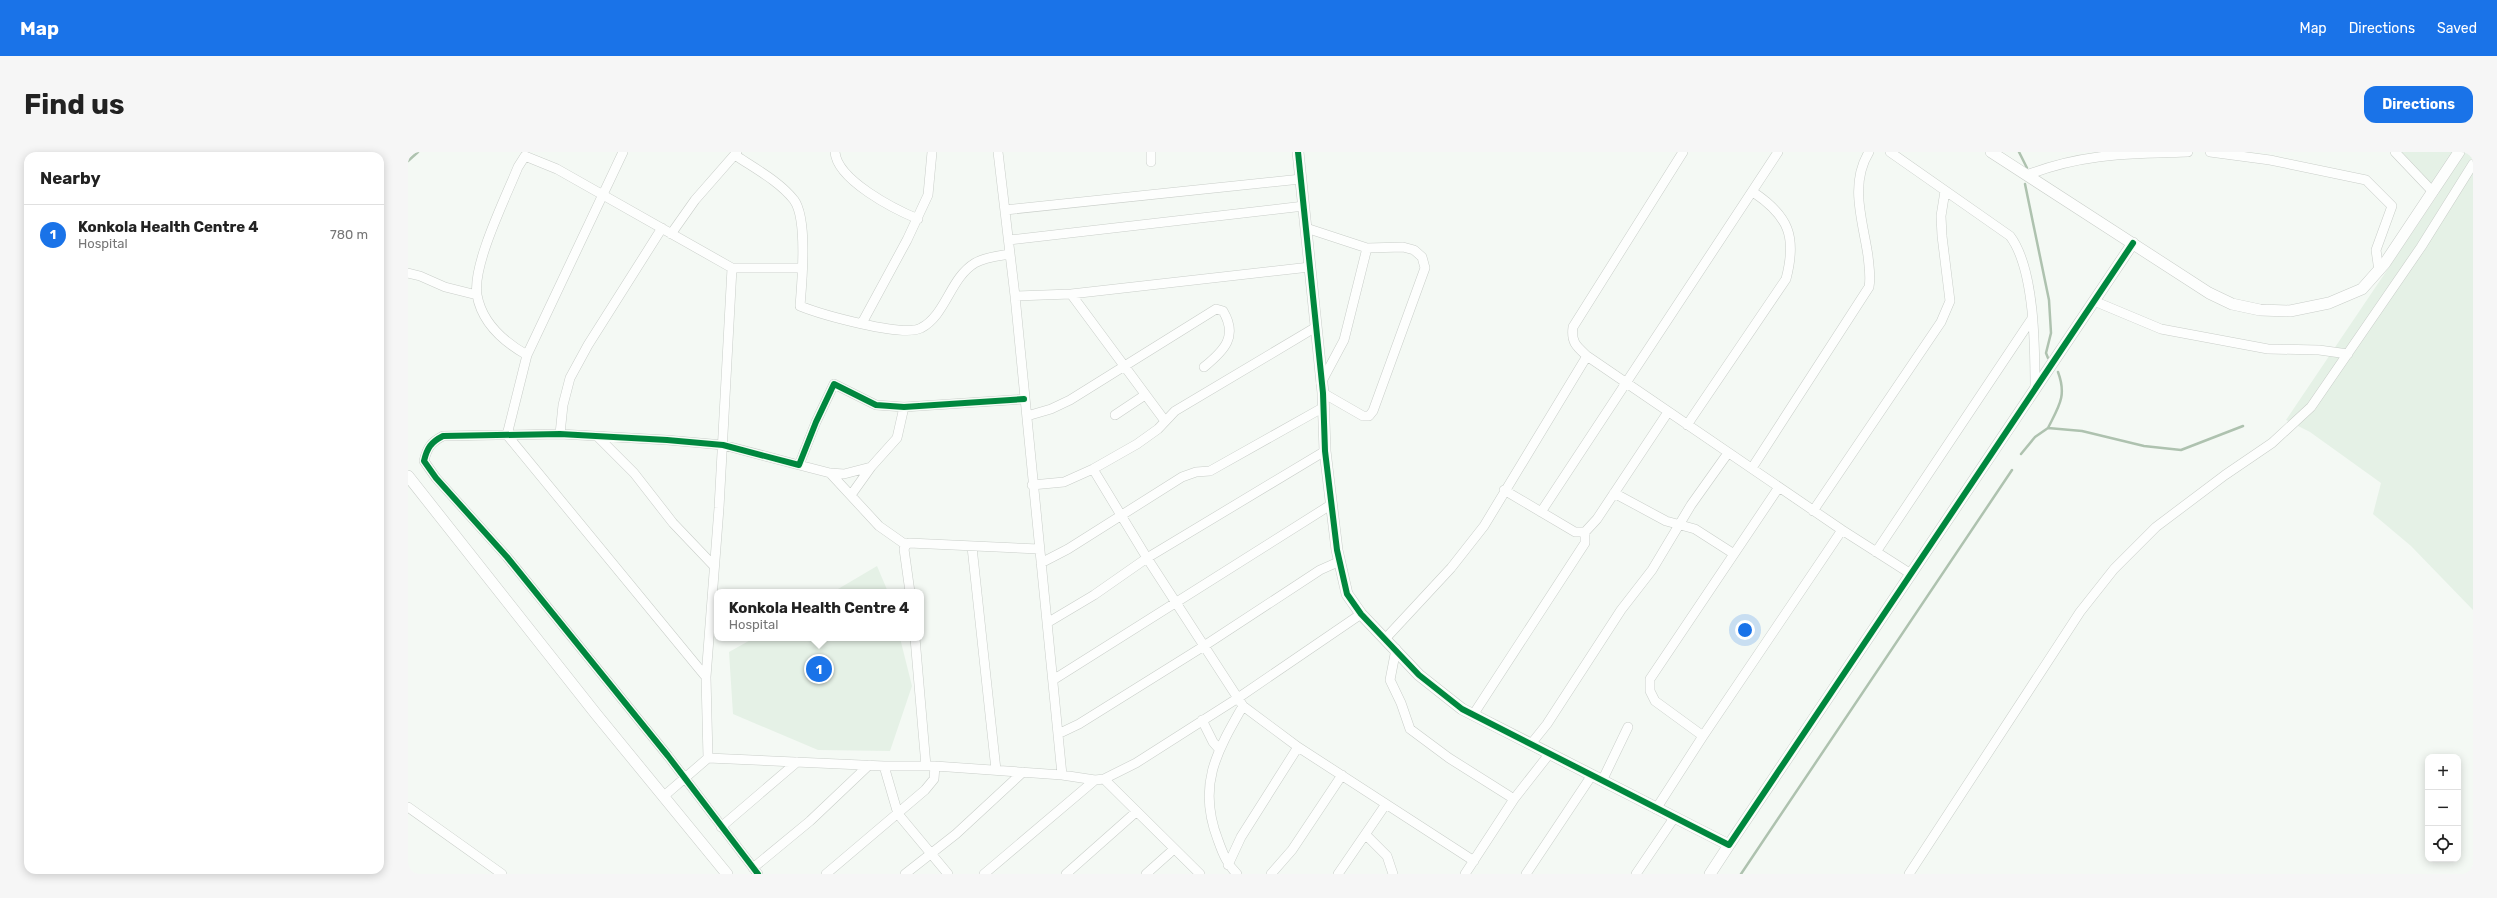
<!DOCTYPE html>
<html lang="en">
<head>
<meta charset="utf-8">
<style>
  body { margin:0; font-family:Rubik,sans-serif; background:#f6f6f6; color:#222 }
  .controls { position:absolute; right:12px; bottom:12px; display:grid; overflow:hidden; border-radius:8px; box-shadow:0 2px 10px #0003 }
  .controls button { width:36px; height:36px; display:grid; place-items:center; padding:0; border:0; border-bottom:1px solid #e0e0e0; background:#fff; color:#222; font:20px sans-serif }
  .you { position:absolute; left:1337px; top:478px; width:14px; height:14px; margin:-10px; border:3px solid #fff; border-radius:50%; background:#1a73e8; box-shadow:0 0 0 6px #1a73e833 }
  .badge { display:grid; place-items:center; width:26px; height:26px; border-radius:50%; background:#1a73e8; color:#fff; font-size:13px; font-weight:700 }
  .pin { position:absolute; translate:-50% -50%; border:2px solid #fff; box-shadow:0 1px 4px #0006 }
  .popup { position:absolute; left:306px; top:437px; width:210px; height:52px; box-sizing:border-box; display:grid; place-content:center; border-radius:8px; background:#fff; filter:drop-shadow(0 1px 3px #0005); font-size:13px; white-space:nowrap; color:#767676 }
  .popup b { font-size:15px; color:#222 }
  .popup::after { content:''; position:absolute; left:50%; top:100%; margin-left:-8px; border:8px solid transparent; border-top-color:#fff }
  .list { margin:0; padding:0; list-style:none }
  h2 { display:flex; justify-content:space-between; align-items:center; height:52px; margin:0; padding:0 16px; font-size:17px }
  h2 small { font-size:13px; font-weight:400; color:#767676 }
  .list li { display:grid; grid-template-columns:26px 1fr auto; gap:12px; align-items:center; box-sizing:border-box; height:60px; padding:0 16px; border-top:1px solid #e0e0e0 }
  .list b { display:block; font-size:15px; white-space:nowrap }
  .list p { margin:0; font-size:13px; white-space:nowrap; color:#767676 }
  .list em { font-size:13px; font-style:normal; color:#767676 }
  .icon { flex:none; width:22px; height:22px; fill:none; stroke:currentColor; stroke-width:2; stroke-linecap:round; stroke-linejoin:round }
  .map { position:relative; flex:none; width:2065px; height:722px; overflow:hidden; border-radius:12px }
  header { display:flex; align-items:center; gap:24px; box-sizing:border-box; height:56px; padding:0 20px; background:#1a73e8; color:#fff }
  header strong { font-size:19px }
  nav { display:flex; gap:22px; margin-inline-start:auto; font-size:14px }
  .intro { display:flex; align-items:center; justify-content:space-between; box-sizing:border-box; height:96px; padding:0 24px }
  h1 { margin:0; font-size:28px }
  .button { padding:10px 18px; border-radius:12px; background:#1a73e8; color:#fff; font-size:14px; font-weight:700 }
  main { display:flex; gap:24px; padding:0 24px }
  aside { flex:1; background:#fff; border-radius:12px; box-shadow:0 2px 10px #0003 }
  .map>svg:first-child { display:block }
  .built { fill:#e5f1e6 }
  .lines { fill:none; stroke-linecap:round; stroke-linejoin:round }
  .stream { stroke:#aec2af; stroke-width:2.5 }
  .minor-casing { stroke:#c9cec9; stroke-width:10 }
  .tertiary-casing { stroke:#c9cec9; stroke-width:12 }
  .minor { stroke:#fdfefd; stroke-width:9 }
  .tertiary { stroke:#fdfefd; stroke-width:11 }
  .cycleway-casing { stroke:#f1fcf2; stroke-width:8 }
  .cycleway { stroke:#00873e; stroke-width:6 }
</style>
</head>
<body>
<header>
<strong>Map</strong>
<nav><a>Map</a><a>Directions</a><a>Saved</a></nav>
</header>
<div class="intro"><h1>Find us</h1><a class="button">Directions</a></div>
<main>
<aside>
<h2>Nearby<small></small></h2>
<ul class="list">
<li><span class="badge">1</span><div><b>Konkola Health Centre 4</b><p>Hospital</p></div><em>780 m</em></li>
</ul>
</aside>
<div class="map">
<svg width="2065" height="722" viewBox="0 0 2065 722">
  <rect width="100%" height="100%" fill="#f4f9f4"/>
  <path class="built" d="M 1985,0 L 2065,0 L 2065,458 L 2003,394 L 1965,362 L 1973,331 L 1902,280 L 1878,268 L 2031,41 L 1997,14 Z
    M 469,414 L 480,440 L 425,440 Z
    M 346,486 L 492,486 L 504,534 L 482,599 L 410,598 L 325,562 L 321,500 Z"/>
  <g class="lines">
    <path class="stream" d="M 1611,0 L 1619,16
      M 0,9 L 10,0
      M 1617,32 L 1641,148 L 1643,181 L 1638,201 L 1640,206
      M 1640,276 C 1651,254 1659,244 1650,220
      M 1613,302 L 1627,285 L 1640,276 L 1674,279 L 1736,294 L 1773,298 L 1835,274
      M 1333,722 L 1604,318"/>
    <g class="minor-casing">
      <path id="minor" d="M 215,0 L 119,203 L 99,283 L 298,525
        M 427,0 C 429,28 486,57 510,67
        M 590,0 L 607,144 L 654,623
        M 743,0 L 743,10
        M 1275,0 L 1165,175 C 1163,190 1168,194 1179,204 L 1434,378 L 1503,422
        M 1482,0 L 1602,84 C 1627,117 1627,196 1627,238
        M 1802,0 L 1862,8 L 1958,28 L 1984,54 L 1968,98 L 1971,119
        M 1987,0 L 2025,40
        M 327,3 C 346,16 371,29 386,48 C 400,67 394,130 392,154 C 412,162 495,186 513,176 C 538,163 542,126 567,111 C 577,105 590,104 602,102
        M 1619,23 C 1675,1 1721,2 1780,0
        M 597,58 L 893,27
        M 898,76 L 959,96 L 995,95 L 1006,98 L 1014,105 L 1017,116 L 965,259 L 961,264 L 955,264 L 915,241
        M 263,82 L 287,48 L 329,0
        M 601,88 L 896,54
        M 0,121 L 12,124 L 37,135 L 69,143
        M 663,142 L 757,269
        M 607,144 L 663,142 L 902,115
        M 1686,149 L 1753,177 L 1860,197 L 1911,198 L 1940,202
        M 454,171 L 499,88 L 520,43 L 524,0
        M 119,203 C 96,190 74,171 69,143 C 64,113 98,45 110,15 L 117,4 L 149,17 L 324,116 L 393,116
        M 913,231 L 936,188 L 959,96
        M 707,263 L 737,243
        M 619,264 L 643,257 L 662,248 L 800,162 L 808,157 L 815,159 C 830,184 817,198 796,215
        M 1279,273 L 1378,127 C 1389,85 1381,64 1345,40
        M 152,282 L 155,253 L 162,226 L 180,193 L 254,76
        M 190,285 L 226,321 L 265,371 L 305,413
        M 391,313 L 422,321 L 436,322 L 463,315 L 489,286 L 496,255
        M 1344,316 L 1461,135 C 1463,125 1461,114 1460,104 C 1455,69 1441,33 1461,0
        M 685,317 L 739,406 L 835,554 L 890,595 L 1066,709
        M 422,321 L 471,374 L 498,393
        M 624,333 L 656,330 L 685,317 L 729,292 L 750,277 L 767,259 L 908,175
        M 1096,338 L 1167,380 L 1177,380 L 1189,367 L 1260,260
        M 1206,341 L 1258,369 L 1287,377 L 1326,402
        M 443,343 L 463,315
        M 1405,359 L 1533,170 L 1542,149 L 1534,84 L 1533,64 L 1537,39
        M 1133,360 L 1370,0
        M 564,395 L 588,618
        M 1468,400 L 1623,168
        M 633,411 L 660,397 L 774,325 L 788,320 L 802,319 L 916,255
        M 502,440 L 496,397 L 498,393 L 501,391 L 631,397
        M 639,471 L 686,443 L 739,406 L 917,299
        M 507,486 L 518,614
        M 977,487 L 1043,416 L 1076,374 L 1179,204
        M 988,497 L 982,528 L 993,551 L 1002,577 L 1041,606 L 1106,647
        M 645,528 L 924,352
        M 1065,563 L 1177,391 L 1177,380
        M 794,568 L 805,590 L 811,597
        M 650,582 L 671,572 L 796,494 L 912,418 L 930,410
        M 1295,584 L 1247,549 L 1242,539 L 1242,527 L 1371,335
        M 1123,592 L 1139,572 L 1213,458 L 1244,418 L 1283,353 L 1320,301
        M 300,606 L 298,525 L 311,356 L 324,116
        M 476,614 L 490,662 L 540,722
        M 696,627 L 792,722
        M 1194,629 L 1220,575
        M 256,644 L 300,606 L 476,614 L 527,614 L 654,623 L 687,628 L 696,627 L 728,611 L 830,546 L 953,462
        M 0,655 L 94,722
        M 1248,657 L 1295,584 L 1434,378
        M 313,675 L 389,610
        M 958,683 L 979,704 L 985,722
        M 820,713 L 833,685 L 890,595
        M 345,716 L 402,669 L 461,613
        M 350,722 L 260,604 L 99,405 L 28,326 L 16,309 C 19,296 23,290 35,284 L 152,282 L 259,288 L 315,293 L 391,313 L 408,270 L 426,232 L 468,253 L 496,255 L 616,247
        M 418,722 L 517,638 L 526,627 L 527,614
        M 497,722 L 548,682 L 615,620
        M 576,722 L 687,628
        M 658,722 L 728,660
        M 738,722 L 766,697
        M 829,722 C 819,712 815,702 810,688 C 789,634 808,601 835,554
        M 863,722 L 884,698 L 934,623
        M 930,722 L 978,652
        M 1057,722 L 1106,647 L 1142,601
        M 1118,722 L 1184,623
        M 1228,722 L 1266,666
        M 1501,722 L 1672,460 L 1706,417 L 1748,375 L 1817,323 L 1864,291 L 1903,255 L 2013,95 L 2065,12"/>
    </g>
    <g class="tertiary-casing">
      <path id="tertiary" d="M 890,0 L 915,241 L 917,299 L 929,398 L 939,442 L 953,462 L 1011,523 L 1054,557 L 1321,693 L 1725,91
        M 1583,0 L 1801,141 L 1824,152 L 1852,158 L 1882,159 L 1921,151 L 1954,137 L 1977,111 L 2051,0
        M 0,324 L 188,562 L 319,722
        M 1302,722 L 1321,693"/>
    </g>
    <use href="#minor" class="minor"/>
    <use href="#tertiary" class="tertiary"/>
    <g class="cycleway-casing">
      <path id="cycleway" d="M 890,0 L 915,241 L 917,299 L 929,398 L 939,442 L 953,462 L 1011,523 L 1054,557 L 1321,693 L 1725,91
        M 350,722 L 260,604 L 99,405 L 28,326 L 16,309 C 19,296 23,290 35,284 L 152,282 L 259,288 L 315,293 L 391,313 L 408,270 L 426,232 L 468,253 L 496,255 L 616,247"/>
    </g>
    <use href="#cycleway" class="cycleway"/>
  </g>
</svg>
<div class="controls">
<button>+</button>
<button>−</button>
<button><svg class="icon" aria-label="locate" viewBox="0 0 24 24"><circle cx="12" cy="12" r="6"/><path d="M12 2v4M12 18v4M2 12h4M18 12h4"/></svg></button>
</div>
<div class="you"></div>
<div class="pin badge" style="left:411px;top:517px">1</div>
<div class="popup"><b>Konkola Health Centre 4</b>Hospital</div>
</div>
</main>
</body>
</html>
